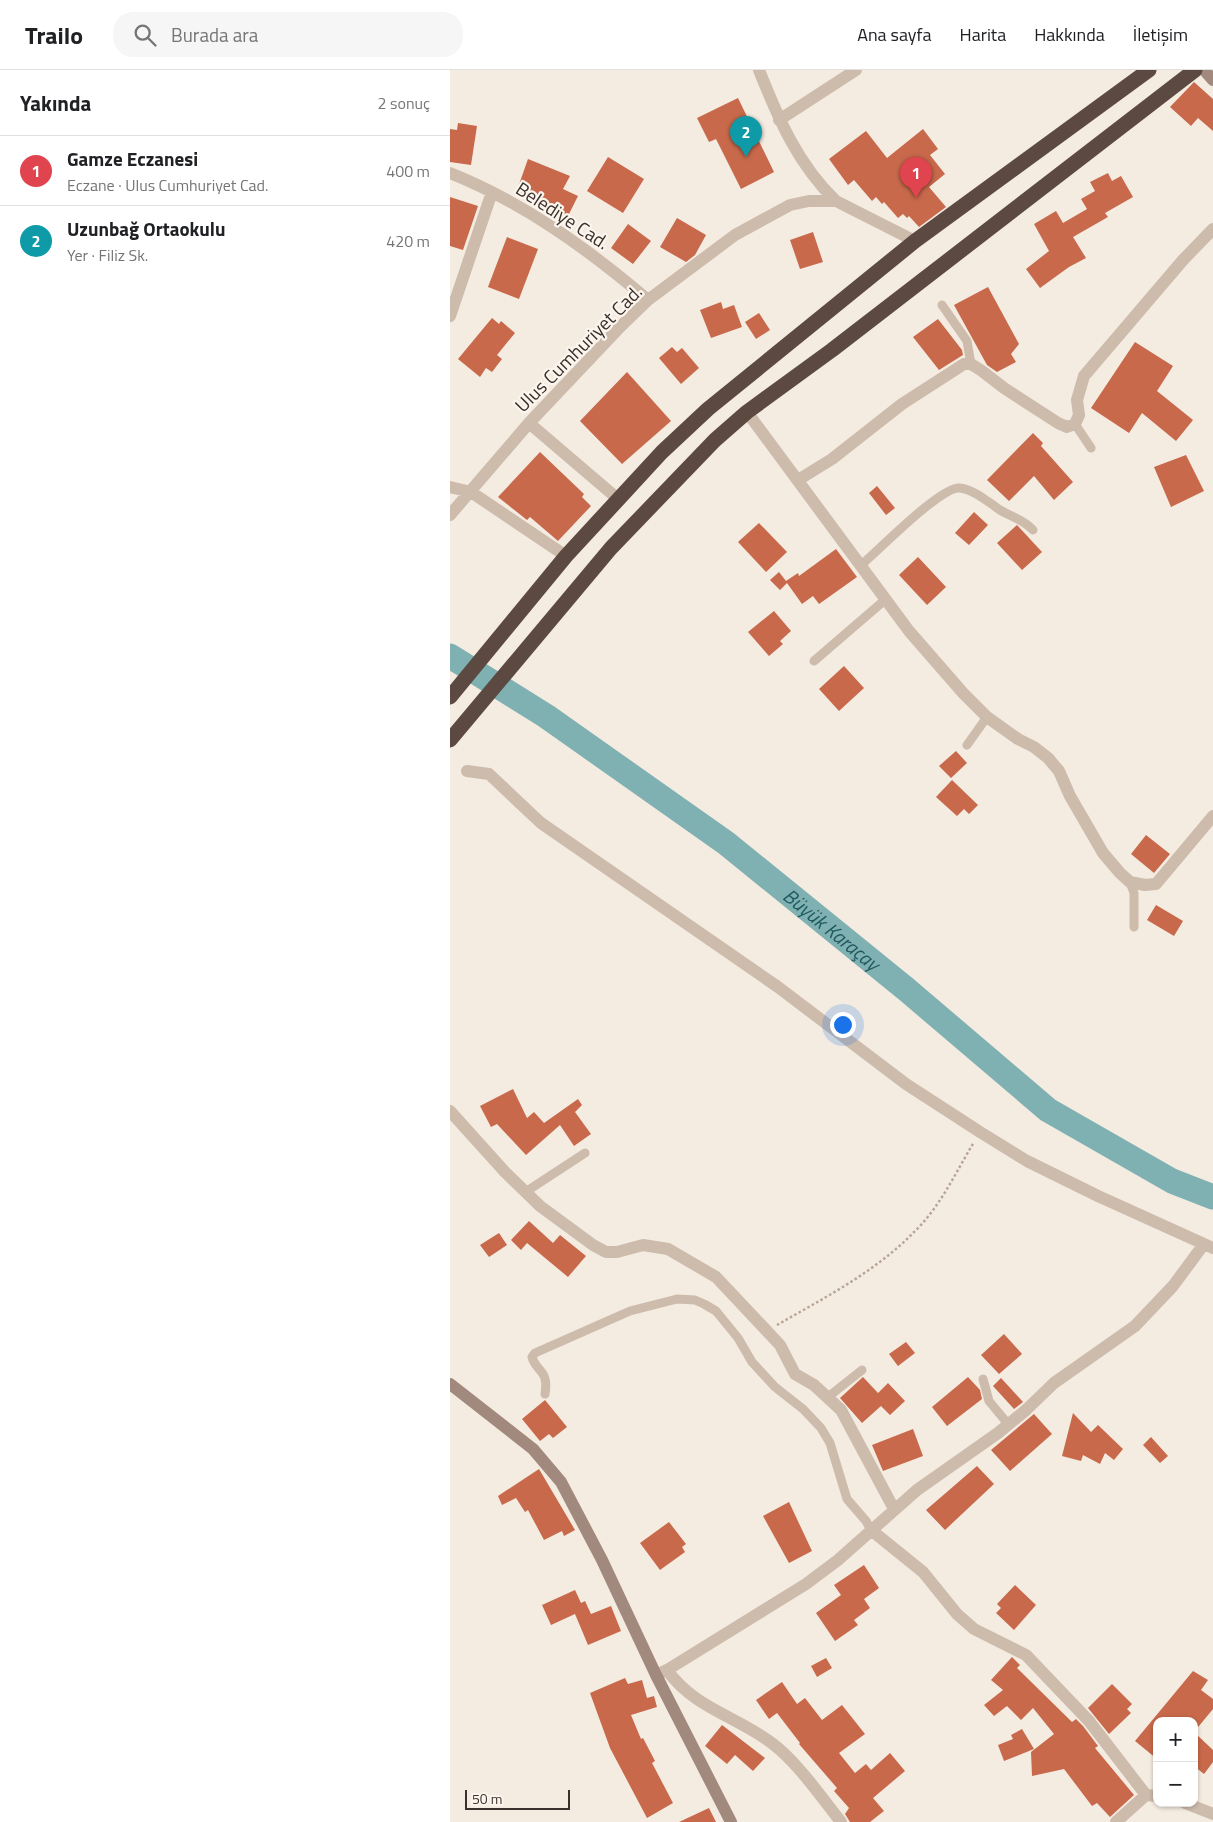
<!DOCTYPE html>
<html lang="tr">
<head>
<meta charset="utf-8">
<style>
  body { margin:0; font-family:"Titillium Web",sans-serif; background:#f6f6f6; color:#202124 }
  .controls { position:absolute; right:15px; bottom:15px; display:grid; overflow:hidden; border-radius:10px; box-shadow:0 1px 4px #0004 }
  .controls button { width:45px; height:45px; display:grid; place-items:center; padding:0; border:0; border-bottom:1px solid #e0e0e0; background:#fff; color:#202124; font:25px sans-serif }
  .scale { position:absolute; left:15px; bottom:12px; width:105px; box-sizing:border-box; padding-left:5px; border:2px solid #3b302b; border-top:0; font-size:14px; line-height:18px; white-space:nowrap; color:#3b302b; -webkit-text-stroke:4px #fbf5ee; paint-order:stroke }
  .you { position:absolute; left:392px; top:954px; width:18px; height:18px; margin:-12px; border:4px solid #fff; border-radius:50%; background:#1a73e8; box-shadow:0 0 0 8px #1a73e833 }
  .badge { display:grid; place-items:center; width:32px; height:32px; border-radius:50%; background:#1f5a5e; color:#fff; font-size:16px; font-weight:700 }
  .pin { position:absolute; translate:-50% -41px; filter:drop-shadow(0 1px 2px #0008) }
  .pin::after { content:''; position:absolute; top:26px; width:18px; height:15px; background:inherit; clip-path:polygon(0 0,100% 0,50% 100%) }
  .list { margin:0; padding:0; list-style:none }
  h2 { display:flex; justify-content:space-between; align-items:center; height:65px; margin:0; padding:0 20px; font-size:21px }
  h2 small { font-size:16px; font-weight:400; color:#757577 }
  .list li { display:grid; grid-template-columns:32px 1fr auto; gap:15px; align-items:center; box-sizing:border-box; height:70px; padding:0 20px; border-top:1px solid #e0e0e0 }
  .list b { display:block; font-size:19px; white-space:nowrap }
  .list p { margin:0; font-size:16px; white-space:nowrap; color:#757577 }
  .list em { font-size:16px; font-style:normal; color:#757577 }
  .icon { flex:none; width:28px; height:28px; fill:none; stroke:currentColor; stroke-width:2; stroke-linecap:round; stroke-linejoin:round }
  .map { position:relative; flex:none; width:763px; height:1752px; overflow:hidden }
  header { display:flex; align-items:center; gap:30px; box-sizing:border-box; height:70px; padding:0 25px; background:#fff; border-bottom:1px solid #e0e0e0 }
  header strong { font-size:24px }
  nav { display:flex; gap:28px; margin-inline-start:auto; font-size:18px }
  .search { width:350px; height:45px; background:#f6f6f6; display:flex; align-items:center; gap:12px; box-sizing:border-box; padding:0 18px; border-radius:20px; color:#757577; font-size:19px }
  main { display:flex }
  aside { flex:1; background:#fff }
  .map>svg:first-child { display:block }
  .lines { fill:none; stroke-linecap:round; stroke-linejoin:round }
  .river { stroke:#7fb0b2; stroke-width:25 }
  .building { fill:#c8694b }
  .path { stroke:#b9a596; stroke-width:2.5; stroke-dasharray:2.5 2.5; stroke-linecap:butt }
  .lane { stroke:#cdbbac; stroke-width:9 }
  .street { stroke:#cdbbac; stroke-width:12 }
  .secondary { stroke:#a18a7d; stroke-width:12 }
  .highway { stroke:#5c4a42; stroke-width:15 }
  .labels { text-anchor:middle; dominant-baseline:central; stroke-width:4.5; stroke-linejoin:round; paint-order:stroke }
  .street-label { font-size:19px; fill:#3b302b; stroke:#fbf5ee }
  .water-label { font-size:20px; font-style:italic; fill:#1f5a5e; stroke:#fbf5ee }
</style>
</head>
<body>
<header>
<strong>Trailo</strong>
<div class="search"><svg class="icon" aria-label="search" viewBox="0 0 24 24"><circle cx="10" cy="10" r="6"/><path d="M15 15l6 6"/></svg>Burada ara</div>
<nav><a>Ana sayfa</a><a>Harita</a><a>Hakkında</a><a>İletişim</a></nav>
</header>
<main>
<aside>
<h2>Yakında<small>2 sonuç</small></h2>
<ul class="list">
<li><span class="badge" style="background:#e0444e">1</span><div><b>Gamze Eczanesi</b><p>Eczane · Ulus Cumhuriyet Cad.</p></div><em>400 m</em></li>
<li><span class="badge" style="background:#0f9aa8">2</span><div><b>Uzunbağ Ortaokulu</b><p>Yer · Filiz Sk.</p></div><em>420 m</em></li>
</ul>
</aside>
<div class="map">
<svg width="763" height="1752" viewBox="0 0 763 1752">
  <rect width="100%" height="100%" fill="#f4ebe1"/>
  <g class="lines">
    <path class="river" id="s1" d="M 0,586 L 96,646 L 276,773 L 456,919 L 598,1040 L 722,1111 L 763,1127"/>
  </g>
  <path class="building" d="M 744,12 L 763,29 L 763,61 L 748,48 L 741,56 L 720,37 Z
    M 288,28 L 324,102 L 291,119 L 266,69 L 259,72 L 247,48 Z
    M 8,53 L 27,56 L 21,95 L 0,92 L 0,59 L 7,60 Z
    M 473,59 L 488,79 L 480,85 L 495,104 L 479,117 L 496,137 L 469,157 L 459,146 L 457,148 L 453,144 L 448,148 L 434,132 L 432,134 L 426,127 L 422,131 L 404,110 L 398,115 L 379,89 L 416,61 L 437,88 Z
    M 158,87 L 194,109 L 173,143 L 137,121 Z
    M 78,89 L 120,106 L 113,119 L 128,126 L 118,146 L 66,123 Z
    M 658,103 L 662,111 L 671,106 L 683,127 L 655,143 L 658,147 L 623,167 L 636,188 L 619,197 L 590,218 L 576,199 L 599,181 L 584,154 L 606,141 L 613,153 L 637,139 L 631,129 L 645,121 L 640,112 Z
    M 0,127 L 28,136 L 13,180 L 0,176 Z
    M 227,148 L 256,165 L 245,185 L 236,192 L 210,177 Z
    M 178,154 L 201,171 L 183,194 L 161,178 Z
    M 363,162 L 373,192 L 350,199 L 340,170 Z
    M 57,167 L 88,179 L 69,229 L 38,217 Z
    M 538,217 L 569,274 L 561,284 L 566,292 L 547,302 L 537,295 L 504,235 Z
    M 271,232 L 273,239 L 284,235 L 292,257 L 261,268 L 250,240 Z
    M 309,243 L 320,260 L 306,269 L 295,252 Z
    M 42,248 L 49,254 L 51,251 L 65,263 L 47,285 L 52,289 L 42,302 L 36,298 L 30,307 L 8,289 Z
    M 488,249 L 512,280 L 513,285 L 489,300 L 463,267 Z
    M 685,272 L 723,296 L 707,321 L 743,350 L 726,371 L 692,343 L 679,363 L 641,338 Z
    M 222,277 L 227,282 L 232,278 L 249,298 L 231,314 L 209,288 Z
    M 177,302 L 221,351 L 172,394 L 130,351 Z
    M 583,363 L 593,373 L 591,376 L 623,412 L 604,430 L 584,406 L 559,431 L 537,410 Z
    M 90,382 L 134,424 L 132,427 L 141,436 L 108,471 L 80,447 L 77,450 L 48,427 Z
    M 736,385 L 754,421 L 721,437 L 704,397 Z
    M 427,416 L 445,438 L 436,445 L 419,423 Z
    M 524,442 L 538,455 L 519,475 L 505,463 Z
    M 309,453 L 337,482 L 316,502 L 288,472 Z
    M 567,455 L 592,482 L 572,500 L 547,473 Z
    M 386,479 L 407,507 L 369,534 L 363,526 L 352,534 L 337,513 L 330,520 L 320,510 L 329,502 L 336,511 L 348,503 L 349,506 Z
    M 468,487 L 496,517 L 477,535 L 449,505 Z
    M 324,541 L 341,561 L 330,571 L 333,574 L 319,586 L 298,562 Z
    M 394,596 L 414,618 L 389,641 L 369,619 Z
    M 506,681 L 517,693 L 501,708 L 489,696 Z
    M 502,710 L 528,735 L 519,744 L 514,739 L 507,746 L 486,727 Z
    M 696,765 L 720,784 L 704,803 L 681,784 Z
    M 706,835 L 733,851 L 724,866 L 697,850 Z
    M 63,1019 L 77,1048 L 84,1042 L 94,1053 L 128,1029 L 132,1035 L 125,1042 L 141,1064 L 124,1076 L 110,1055 L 76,1085 L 47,1054 L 41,1057 L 30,1036 Z
    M 79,1151 L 103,1173 L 110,1165 L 136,1186 L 118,1207 L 77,1173 L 71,1180 L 61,1170 Z
    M 49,1163 L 57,1175 L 39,1187 L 30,1175 Z
    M 554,1264 L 572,1284 L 549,1304 L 531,1285 Z
    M 456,1272 L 465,1283 L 448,1296 L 439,1284 Z
    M 413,1307 L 428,1323 L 438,1313 L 455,1331 L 440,1345 L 431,1336 L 412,1353 L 390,1328 Z
    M 518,1307 L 530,1320 L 532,1329 L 497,1356 L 482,1337 Z
    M 551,1308 L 573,1332 L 564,1339 L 543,1316 Z
    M 95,1330 L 117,1357 L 103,1368 L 99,1364 L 90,1371 L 72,1349 Z
    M 623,1343 L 641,1362 L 648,1355 L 673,1379 L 664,1390 L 655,1383 L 650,1394 L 633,1385 L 631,1391 L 612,1386 Z
    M 584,1344 L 602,1364 L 560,1401 L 541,1380 Z
    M 463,1359 L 473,1386 L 433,1401 L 422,1375 Z
    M 701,1367 L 718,1386 L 710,1393 L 693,1375 Z
    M 527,1396 L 544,1414 L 495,1460 L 476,1440 Z
    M 89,1399 L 125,1460 L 114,1466 L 112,1461 L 94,1470 L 78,1440 L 75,1442 L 66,1428 L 52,1435 L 48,1426 Z
    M 339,1432 L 362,1481 L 339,1493 L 313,1446 Z
    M 219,1452 L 236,1474 L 232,1477 L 235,1482 L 210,1500 L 190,1473 Z
    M 414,1495 L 429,1518 L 414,1529 L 420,1538 L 404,1550 L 408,1555 L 385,1571 L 366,1543 L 391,1525 L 384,1515 Z
    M 565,1515 L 586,1535 L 564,1560 L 546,1543 L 551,1538 L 547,1534 Z
    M 125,1520 L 131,1533 L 135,1531 L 141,1544 L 161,1536 L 171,1561 L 138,1575 L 125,1544 L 101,1555 L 92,1535 Z
    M 562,1587 L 570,1595 L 567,1598 L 622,1652 L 626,1649 L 633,1656 L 648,1676 L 645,1678 L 684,1725 L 660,1747 L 647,1733 L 642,1736 L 614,1699 L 582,1706 L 581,1682 L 604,1664 L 583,1638 L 571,1650 L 557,1636 L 544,1646 L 534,1635 L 553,1620 L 541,1610 Z
    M 376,1588 L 382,1598 L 367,1607 L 361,1596 Z
    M 743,1601 L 758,1610 L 751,1620 L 763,1629 L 763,1639 L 744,1662 L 744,1651 L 707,1651 L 707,1689 L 685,1671 Z
    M 175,1608 L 178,1614 L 192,1610 L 197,1628 L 204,1626 L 207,1637 L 181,1645 L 191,1669 L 193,1668 L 205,1691 L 202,1693 L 223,1733 L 197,1748 L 160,1678 L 140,1623 Z
    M 332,1612 L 347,1634 L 355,1628 L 372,1650 L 392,1635 L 415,1664 L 389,1683 L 405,1703 L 416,1694 L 421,1700 L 440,1683 L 455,1701 L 423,1728 L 434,1741 L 420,1752 L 400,1752 L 395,1744 L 399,1738 L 384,1721 L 387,1718 L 349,1674 L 350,1673 L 327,1643 L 319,1649 L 306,1630 Z
    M 662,1614 L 682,1634 L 677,1639 L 681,1643 L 659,1664 L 638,1638 Z
    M 272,1655 L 315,1688 L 303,1701 L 285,1685 L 277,1694 L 255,1676 Z
    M 572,1659 L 584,1679 L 554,1691 L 548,1675 L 563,1669 L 561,1665 Z
    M 744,1662 L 763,1680 L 763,1692 L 754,1704 L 744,1696 Z
    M 259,1738 L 266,1752 L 229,1752 Z"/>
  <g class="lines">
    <path class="path" d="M 327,1255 C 374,1228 427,1201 465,1161 C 490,1137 506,1102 524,1072"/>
    <path class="lane" d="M 492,235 L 517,271 L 521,294
      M 625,354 L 641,378
      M 411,495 C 428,481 492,415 510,418 C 525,420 538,432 550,440 C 562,447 574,450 583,460
      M 364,591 L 436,529
      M 517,675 L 537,647
      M 680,812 L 684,823 L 684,857
      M 77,1121 L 135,1083
      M 533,1309 L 539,1331 L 558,1354
      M 95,1324 C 99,1299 86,1302 82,1287 L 85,1283 L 180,1241 L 227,1229 L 245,1230 L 254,1234 L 266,1241 L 288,1268 L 302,1292 L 325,1317 L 353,1339 L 371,1358 L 380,1373 L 397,1429 L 416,1451 L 421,1460
      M 378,1327 L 412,1300"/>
    <path class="street" d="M 309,0 C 328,48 348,95 386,131
      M 329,50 L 406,0
      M 0,103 C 73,132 138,179 198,230
      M 0,246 L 42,122
      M 297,342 L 459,561 L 513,623 L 537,647 L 568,669 L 584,677 L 598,688 L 609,701 L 620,726 L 653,783 L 670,803 L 680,812 L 695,815 L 706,814 L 763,746
      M 79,353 L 168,429
      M 348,410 L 382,389 L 452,334 L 514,294 L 521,294 L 532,301 L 554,318 L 608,353 L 617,357 L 625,354 L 629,345 L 627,330 L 634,306 L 733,190 L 763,159
      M 0,417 L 21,422 L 116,486
      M 0,445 L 79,353 L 168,259 L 198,230 L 285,165 L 340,135 L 359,131 L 386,131 L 465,171
      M 17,701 L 39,704 L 91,753 L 328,917 L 456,1014 L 530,1062 L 577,1091 L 648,1126 L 763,1178
      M 0,1041 L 55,1102 L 90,1136 L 143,1175 L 156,1182 L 167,1182 L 193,1175 L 218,1179 L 266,1207 L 330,1275 L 345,1304 L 364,1315 L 391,1340 L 444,1439
      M 421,1460 L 473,1502 L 507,1544 L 524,1559 L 576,1585 L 639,1651 L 696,1725 L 707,1726
      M 217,1600 C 245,1639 287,1646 323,1674 C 347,1692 372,1728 391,1752
      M 206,1605 L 217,1600 L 356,1514 L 388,1490 L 467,1420 L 548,1363 L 576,1340 L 604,1313 L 685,1256 L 723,1216 L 754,1174
      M 735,1733 L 763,1744
      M 666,1752 L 696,1725"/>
    <path class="secondary" d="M 754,0 L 763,10
      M 0,1314 L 83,1379 L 111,1412 L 152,1490 L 206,1605 L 281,1752"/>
    <path class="highway" d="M 0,627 L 116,486 L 212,382 L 258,339 L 465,171 L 699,0
      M 0,670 L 161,478 L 265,370 L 297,342 L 382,280 L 745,0"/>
  </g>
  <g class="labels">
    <g class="street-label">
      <text transform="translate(113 145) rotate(33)">Belediye Cad.</text>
      <text transform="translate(128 278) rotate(-45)">Ulus Cumhuriyet Cad.</text>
    </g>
    <g class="water-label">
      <text stroke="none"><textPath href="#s1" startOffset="470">Büyük Karaçay</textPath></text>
    </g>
  </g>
</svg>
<div class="controls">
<button>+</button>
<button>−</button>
</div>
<div class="scale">50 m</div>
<div class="you"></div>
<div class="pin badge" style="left:466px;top:128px;background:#e0444e">1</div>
<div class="pin badge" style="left:296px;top:87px;background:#0f9aa8">2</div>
</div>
</main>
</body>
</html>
